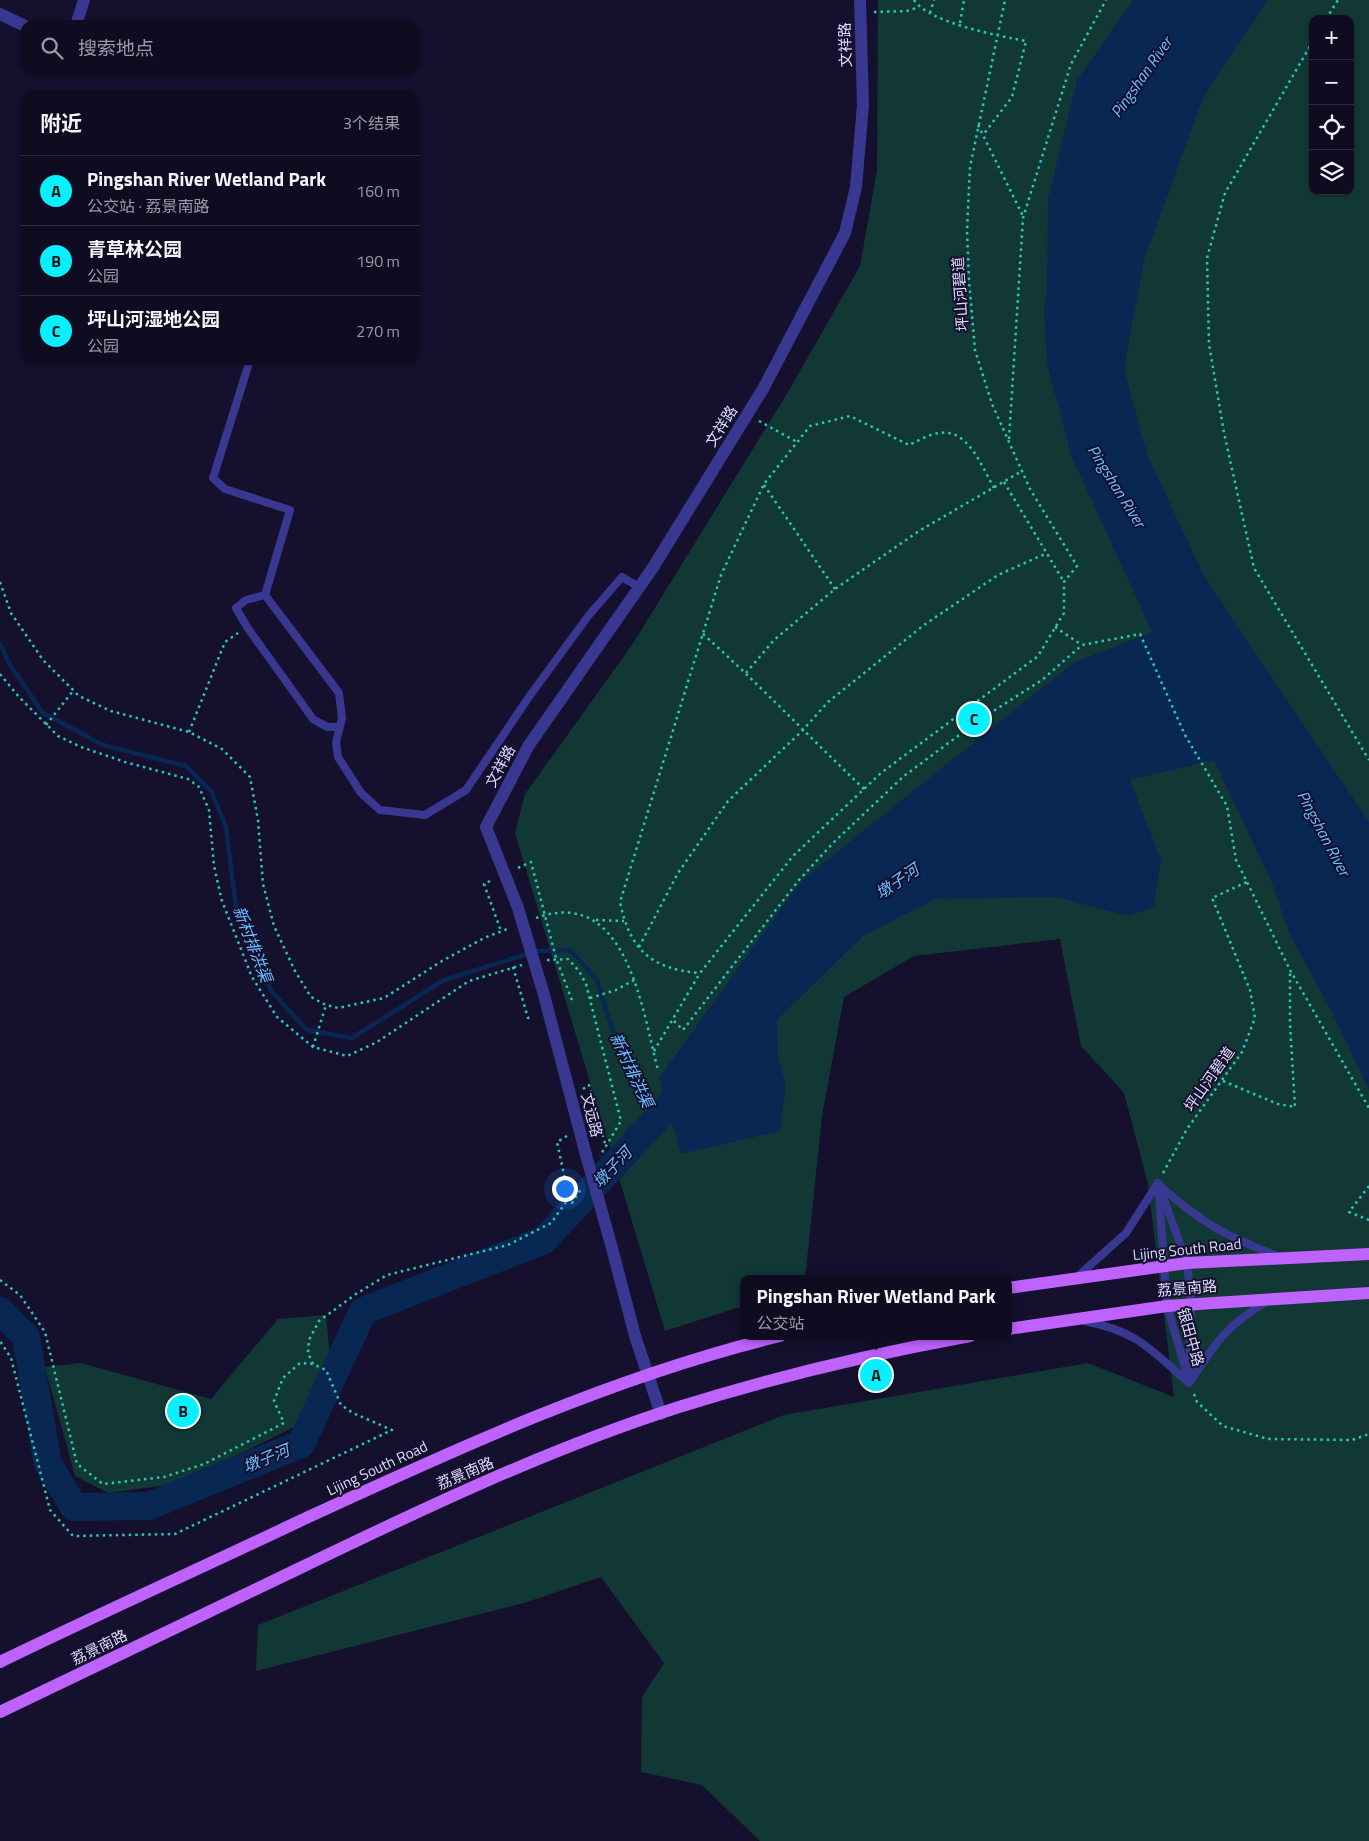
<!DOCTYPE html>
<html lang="zh">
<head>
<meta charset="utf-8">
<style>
  body { margin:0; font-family:"Titillium Web","Noto Sans SC",sans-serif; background:#18152a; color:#f1f3f6 }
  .controls { position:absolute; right:15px; top:15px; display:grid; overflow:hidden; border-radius:10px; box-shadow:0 1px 4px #0004 }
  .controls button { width:45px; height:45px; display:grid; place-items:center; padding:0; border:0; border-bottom:1px solid #2f2c40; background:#0f0c22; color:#f1f3f6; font:25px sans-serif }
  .you { position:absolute; left:564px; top:1188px; width:18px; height:18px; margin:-12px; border:4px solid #fff; border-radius:50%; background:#1a73e8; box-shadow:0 0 0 8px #1a73e833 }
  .badge { display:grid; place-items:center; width:32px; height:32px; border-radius:50%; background:#08f0ff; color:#111; font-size:16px; font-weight:700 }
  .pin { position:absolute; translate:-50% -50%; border:2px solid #fff; box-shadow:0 1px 5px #0006 }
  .popup { position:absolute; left:740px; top:1275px; width:272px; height:65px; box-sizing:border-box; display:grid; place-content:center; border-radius:10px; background:#0f0c22; filter:drop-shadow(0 1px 4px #0005); font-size:16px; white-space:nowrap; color:#9b9ba5 }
  .popup b { font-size:19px; color:#f1f3f6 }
  .popup::after { content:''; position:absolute; left:50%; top:100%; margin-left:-10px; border:10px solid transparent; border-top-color:#0f0c22 }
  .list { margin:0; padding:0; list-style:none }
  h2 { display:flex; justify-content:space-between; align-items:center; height:65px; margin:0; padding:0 20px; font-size:21px }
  h2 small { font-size:16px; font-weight:400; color:#9b9ba5 }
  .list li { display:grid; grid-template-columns:32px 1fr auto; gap:15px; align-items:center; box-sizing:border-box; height:70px; padding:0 20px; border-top:1px solid #2f2c40 }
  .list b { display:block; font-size:19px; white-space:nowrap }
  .list p { margin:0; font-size:16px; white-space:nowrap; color:#9b9ba5 }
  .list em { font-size:16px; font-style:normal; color:#9b9ba5 }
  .icon { flex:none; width:28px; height:28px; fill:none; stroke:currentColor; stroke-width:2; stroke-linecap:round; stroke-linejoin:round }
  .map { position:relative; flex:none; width:1369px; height:1841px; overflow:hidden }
  .search { position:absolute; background:#0f0c22; box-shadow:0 1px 4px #0004; left:20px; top:20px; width:400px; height:55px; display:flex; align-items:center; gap:12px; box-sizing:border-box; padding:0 18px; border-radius:15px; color:#9b9ba5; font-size:19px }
  .panel { position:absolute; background:#0f0c22; box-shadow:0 1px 4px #0004; left:20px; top:90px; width:400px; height:275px; border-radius:15px }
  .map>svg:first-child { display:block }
  .green { fill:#123835; fill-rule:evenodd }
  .water { fill:#092753 }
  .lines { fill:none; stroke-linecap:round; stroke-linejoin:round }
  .stream { stroke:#092753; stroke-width:4.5 }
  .river { stroke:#092753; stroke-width:28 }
  .path { stroke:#28c8b7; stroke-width:2.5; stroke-dasharray:2.5 4; stroke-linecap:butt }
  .service { stroke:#383890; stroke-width:8 }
  .minor { stroke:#383890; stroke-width:12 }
  .primary { stroke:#be63ff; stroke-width:12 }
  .minor-bridge { stroke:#383890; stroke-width:12 }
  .labels { text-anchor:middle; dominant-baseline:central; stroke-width:4; stroke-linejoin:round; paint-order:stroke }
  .street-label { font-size:15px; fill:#dfdcff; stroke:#14102e }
  .water-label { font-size:16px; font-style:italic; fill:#6ac0ff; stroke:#14102e }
</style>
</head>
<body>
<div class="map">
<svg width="1369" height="1841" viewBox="0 0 1369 1841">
  <rect width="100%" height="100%" fill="#14102e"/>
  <path class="green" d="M 878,0 L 1369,0 L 1369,1841 L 760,1841 L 702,1785 L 641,1772 L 642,1697 L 664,1663 L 601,1577 L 524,1603 L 256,1671 L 258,1625 L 784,1415 L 1088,1363 L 1174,1397 L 1148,1184 L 1124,1093 L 1081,1046 L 1060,939 L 914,956 L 844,997 L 822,1116 L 805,1279 L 744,1279 L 743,1306 L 665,1331 L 515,833 L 525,794 L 632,645 L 788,392 L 860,266 L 877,170 ZM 1313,19 L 1350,19 L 1350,191 L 1313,191 Z
    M 326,1315 L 331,1367 L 302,1423 L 181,1483 L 109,1493 L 75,1476 L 45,1367 L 81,1363 L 211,1399 L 278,1319 Z"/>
  <path class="water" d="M 1133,0 L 1268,0 L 1203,98 L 1144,260 L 1124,369 L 1148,457 L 1204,576 L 1369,822 L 1369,1090 L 1332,1012 L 1289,933 L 1273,885 L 1214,760 L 1130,780 L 1161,860 L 1153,908 L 1128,916 L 1056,897 L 935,899 L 863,936 L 777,1020 L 778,1057 L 786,1086 L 780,1131 L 681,1154 L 659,1078 L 801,881 L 1073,663 L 1152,632 L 1071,455 L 1047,363 L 1044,309 L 1047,291 L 1048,199 L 1077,80 Z"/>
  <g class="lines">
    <path class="stream" d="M 0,644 L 10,665 L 43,713 L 103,745 L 186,766 L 211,791 L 226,827 L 236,908 L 271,991 L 307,1030 L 352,1038 L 444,980 L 537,951 L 570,950 L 597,980 L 611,1026 L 656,1120"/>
    <path class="river" d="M 0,1311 L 26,1337 L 48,1464 L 74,1507 L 149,1506 L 301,1444 L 363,1311 L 544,1240 L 692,1081"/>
    <path class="path" d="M 914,0 C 929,23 1000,36 1026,41 L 1012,97 L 983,135
      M 874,12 L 907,11 L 919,7
      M 930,13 L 934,0
      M 1326,19 L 1338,0
      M 960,23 L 964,0
      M 1313,41 L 1225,193 L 1207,258 L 1209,344 L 1224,433 L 1254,568 L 1369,760
      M 978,125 L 1023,216
      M 759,421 L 797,442
      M 1009,439 L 1023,218 L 1071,64 L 1106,0
      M 1004,482 L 1064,582
      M 764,485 L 835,589
      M 994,488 C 982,467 968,428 939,433 C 929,434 918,441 909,445 L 850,416 L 810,426 L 764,484 L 721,575 L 620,902 C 630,950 651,969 700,973 L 793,856 L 881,773 L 1038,656 L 1064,613 L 1064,582 L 1077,566 L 1030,489 L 992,404 L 975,350 L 969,280 L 967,231 L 970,167 L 1005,0
      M 0,582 L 11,613 L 43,660 L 79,696 L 111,711 L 189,732 L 222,749 L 250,777 L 258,820 L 263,884 L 274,926 L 295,971 L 311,997 L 326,1005 L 338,1008 L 384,998 L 442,961 L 484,938 L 510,928
      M 1055,627 L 1082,645
      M 703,634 C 758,683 809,737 864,789
      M 746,673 L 774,640 L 835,589 L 919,531 L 1022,471
      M 0,674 L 19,697 L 58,736 L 81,747 L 125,762 L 188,779 L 199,787 L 209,810 L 214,866 L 222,901 L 252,977 L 277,1017 L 313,1047 L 347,1056 L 377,1042 L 469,981 L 522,965
      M 46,725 L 73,691
      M 189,732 L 225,642 L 238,633
      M 518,868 L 531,862 L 556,958 L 573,1003
      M 490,881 L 484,884 L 501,931
      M 536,918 C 627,885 642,1010 658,1070
      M 596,920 L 624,921
      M 639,947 L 678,873 L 728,801 L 802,731 L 828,702 L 924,625 L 998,575 L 1047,553
      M 547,960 L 568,959 L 579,971 L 586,984 L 621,1121 L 600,1156
      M 513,967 L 528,1018 L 533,1016
      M 590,998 L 616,990 L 634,980
      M 674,1021 L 683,1030 L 799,880 L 833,843 L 904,776 L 981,719 L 1042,680 L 1082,645 L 1140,634 L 1185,735 L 1227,806 L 1236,860 L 1247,882 L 1290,970 L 1369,1108
      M 313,1047 L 326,1005
      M 654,1051 L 700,973
      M 1223,1081 L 1278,1104 L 1295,1107 L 1290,1024 L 1290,972
      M 583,1089 L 589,1085 L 606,1147
      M 567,1136 L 557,1142 L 569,1198
      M 1163,1173 L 1187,1129 L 1242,1052 L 1255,1018 L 1250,990 L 1212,898 L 1247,882
      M 1369,1186 L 1349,1212 L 1369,1220
      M 0,1280 L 20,1295 L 45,1332 L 77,1464 L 103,1484 L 164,1477 L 204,1464 L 284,1423 L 274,1401 L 283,1378 L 300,1363 L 313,1364 L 326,1370 L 341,1405 L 353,1413 L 392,1430 L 175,1534 L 73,1536 L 50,1510 L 11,1358 L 0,1341
      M 313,1364 L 308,1353 L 309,1340 L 319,1321 L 356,1294 L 387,1275 L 508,1245 L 551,1223 L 569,1198 L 572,1203 L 581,1189
      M 1194,1394 L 1197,1402 L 1223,1426 L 1268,1439 L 1352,1440 L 1369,1434"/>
    <path class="service" d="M 250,360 L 213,478 L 225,489 L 290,510 L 265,595 L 339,693 L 342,718 L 336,742 L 338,757 L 361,793 L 380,810 L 425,815 L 466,790 L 531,694 L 589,615 L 622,577 L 639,587
      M 265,595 L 246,600 L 236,608 L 247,627 L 313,719 L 327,727 L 340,727
      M 1158,1183 L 1187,1263 L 1191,1303 L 1189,1383
      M 1159,1185 C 1200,1222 1226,1236 1277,1256
      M 1159,1194 L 1167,1306 L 1187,1374
      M 1077,1277 L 1126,1233 L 1158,1183
      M 1084,1321 C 1137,1331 1150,1349 1189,1383
      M 1189,1383 C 1215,1344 1226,1325 1268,1301"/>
    <path class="minor" d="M 0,14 L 25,26
      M 76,25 L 84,0
      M 518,908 L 486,827 L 529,745 L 652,569 L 763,389 L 845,233 L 856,187 L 863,105 L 860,0
      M 544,995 L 586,1155
      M 612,1248 L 635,1336 L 661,1414"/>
    <path class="primary" d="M 1008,1288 L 1187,1263 L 1369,1254
      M 1008,1329 L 1167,1306 L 1369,1293
      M 0,1662 C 101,1613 203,1567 304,1519 C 458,1448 614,1376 780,1336
      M 0,1712 C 99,1664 199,1617 298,1569 C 422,1509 548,1449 679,1407 C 774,1377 872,1354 970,1336"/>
    <path class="minor-bridge" d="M 518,908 L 544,995
      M 586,1155 L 612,1248"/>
  </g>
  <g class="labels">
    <g class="street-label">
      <text transform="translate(845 45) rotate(-92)">文祥路</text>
      <text transform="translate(960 294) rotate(-94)">坪山河碧道</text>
      <text transform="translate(721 426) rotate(-58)">文祥路</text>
      <text transform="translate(500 766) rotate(-62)">文祥路</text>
      <text transform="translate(1209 1079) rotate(-55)">坪山河碧道</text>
      <text transform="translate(592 1115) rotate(76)">文远路</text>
      <text transform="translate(1187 1249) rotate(-6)">Lijing South Road</text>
      <text transform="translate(1187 1288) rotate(-5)">荔景南路</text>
      <text transform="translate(1191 1337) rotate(74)">银田中路</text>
      <text transform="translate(377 1468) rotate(-25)">Lijing South Road</text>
      <text transform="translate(465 1473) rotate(-23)">荔景南路</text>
      <text transform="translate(99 1647) rotate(-26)">荔景南路</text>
    </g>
    <g class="water-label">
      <text transform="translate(1141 77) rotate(-55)">Pingshan River</text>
      <text transform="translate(1117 486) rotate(58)">Pingshan River</text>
      <text transform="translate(1324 833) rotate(62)">Pingshan River</text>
      <text transform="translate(897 881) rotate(-34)">墩子河</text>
      <text transform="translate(253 944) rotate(69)">新村排洪渠</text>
      <text transform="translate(632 1070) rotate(65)">新村排洪渠</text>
      <text transform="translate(612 1167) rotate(-47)">墩子河</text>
      <text transform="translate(266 1458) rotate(-22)">墩子河</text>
    </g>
  </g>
</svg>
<div class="controls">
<button>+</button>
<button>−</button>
<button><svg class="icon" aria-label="locate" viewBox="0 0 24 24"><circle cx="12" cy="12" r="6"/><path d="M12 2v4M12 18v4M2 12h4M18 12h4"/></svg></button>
<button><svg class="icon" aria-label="layers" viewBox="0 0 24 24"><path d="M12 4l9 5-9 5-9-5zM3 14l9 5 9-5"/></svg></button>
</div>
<div class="you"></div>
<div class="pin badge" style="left:876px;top:1375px">A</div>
<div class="popup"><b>Pingshan River Wetland Park</b>公交站</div>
<div class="pin badge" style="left:183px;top:1411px">B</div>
<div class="pin badge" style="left:974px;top:719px">C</div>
<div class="search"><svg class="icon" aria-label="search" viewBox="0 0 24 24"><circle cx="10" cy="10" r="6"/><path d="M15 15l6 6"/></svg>搜索地点</div>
<section class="panel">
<h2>附近<small>3个结果</small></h2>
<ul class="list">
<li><span class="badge">A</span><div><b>Pingshan River Wetland Park</b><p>公交站 · 荔景南路</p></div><em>160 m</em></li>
<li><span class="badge">B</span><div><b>青草林公园</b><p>公园</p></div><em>190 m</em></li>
<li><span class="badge">C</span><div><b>坪山河湿地公园</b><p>公园</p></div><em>270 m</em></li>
</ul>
</section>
</div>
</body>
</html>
